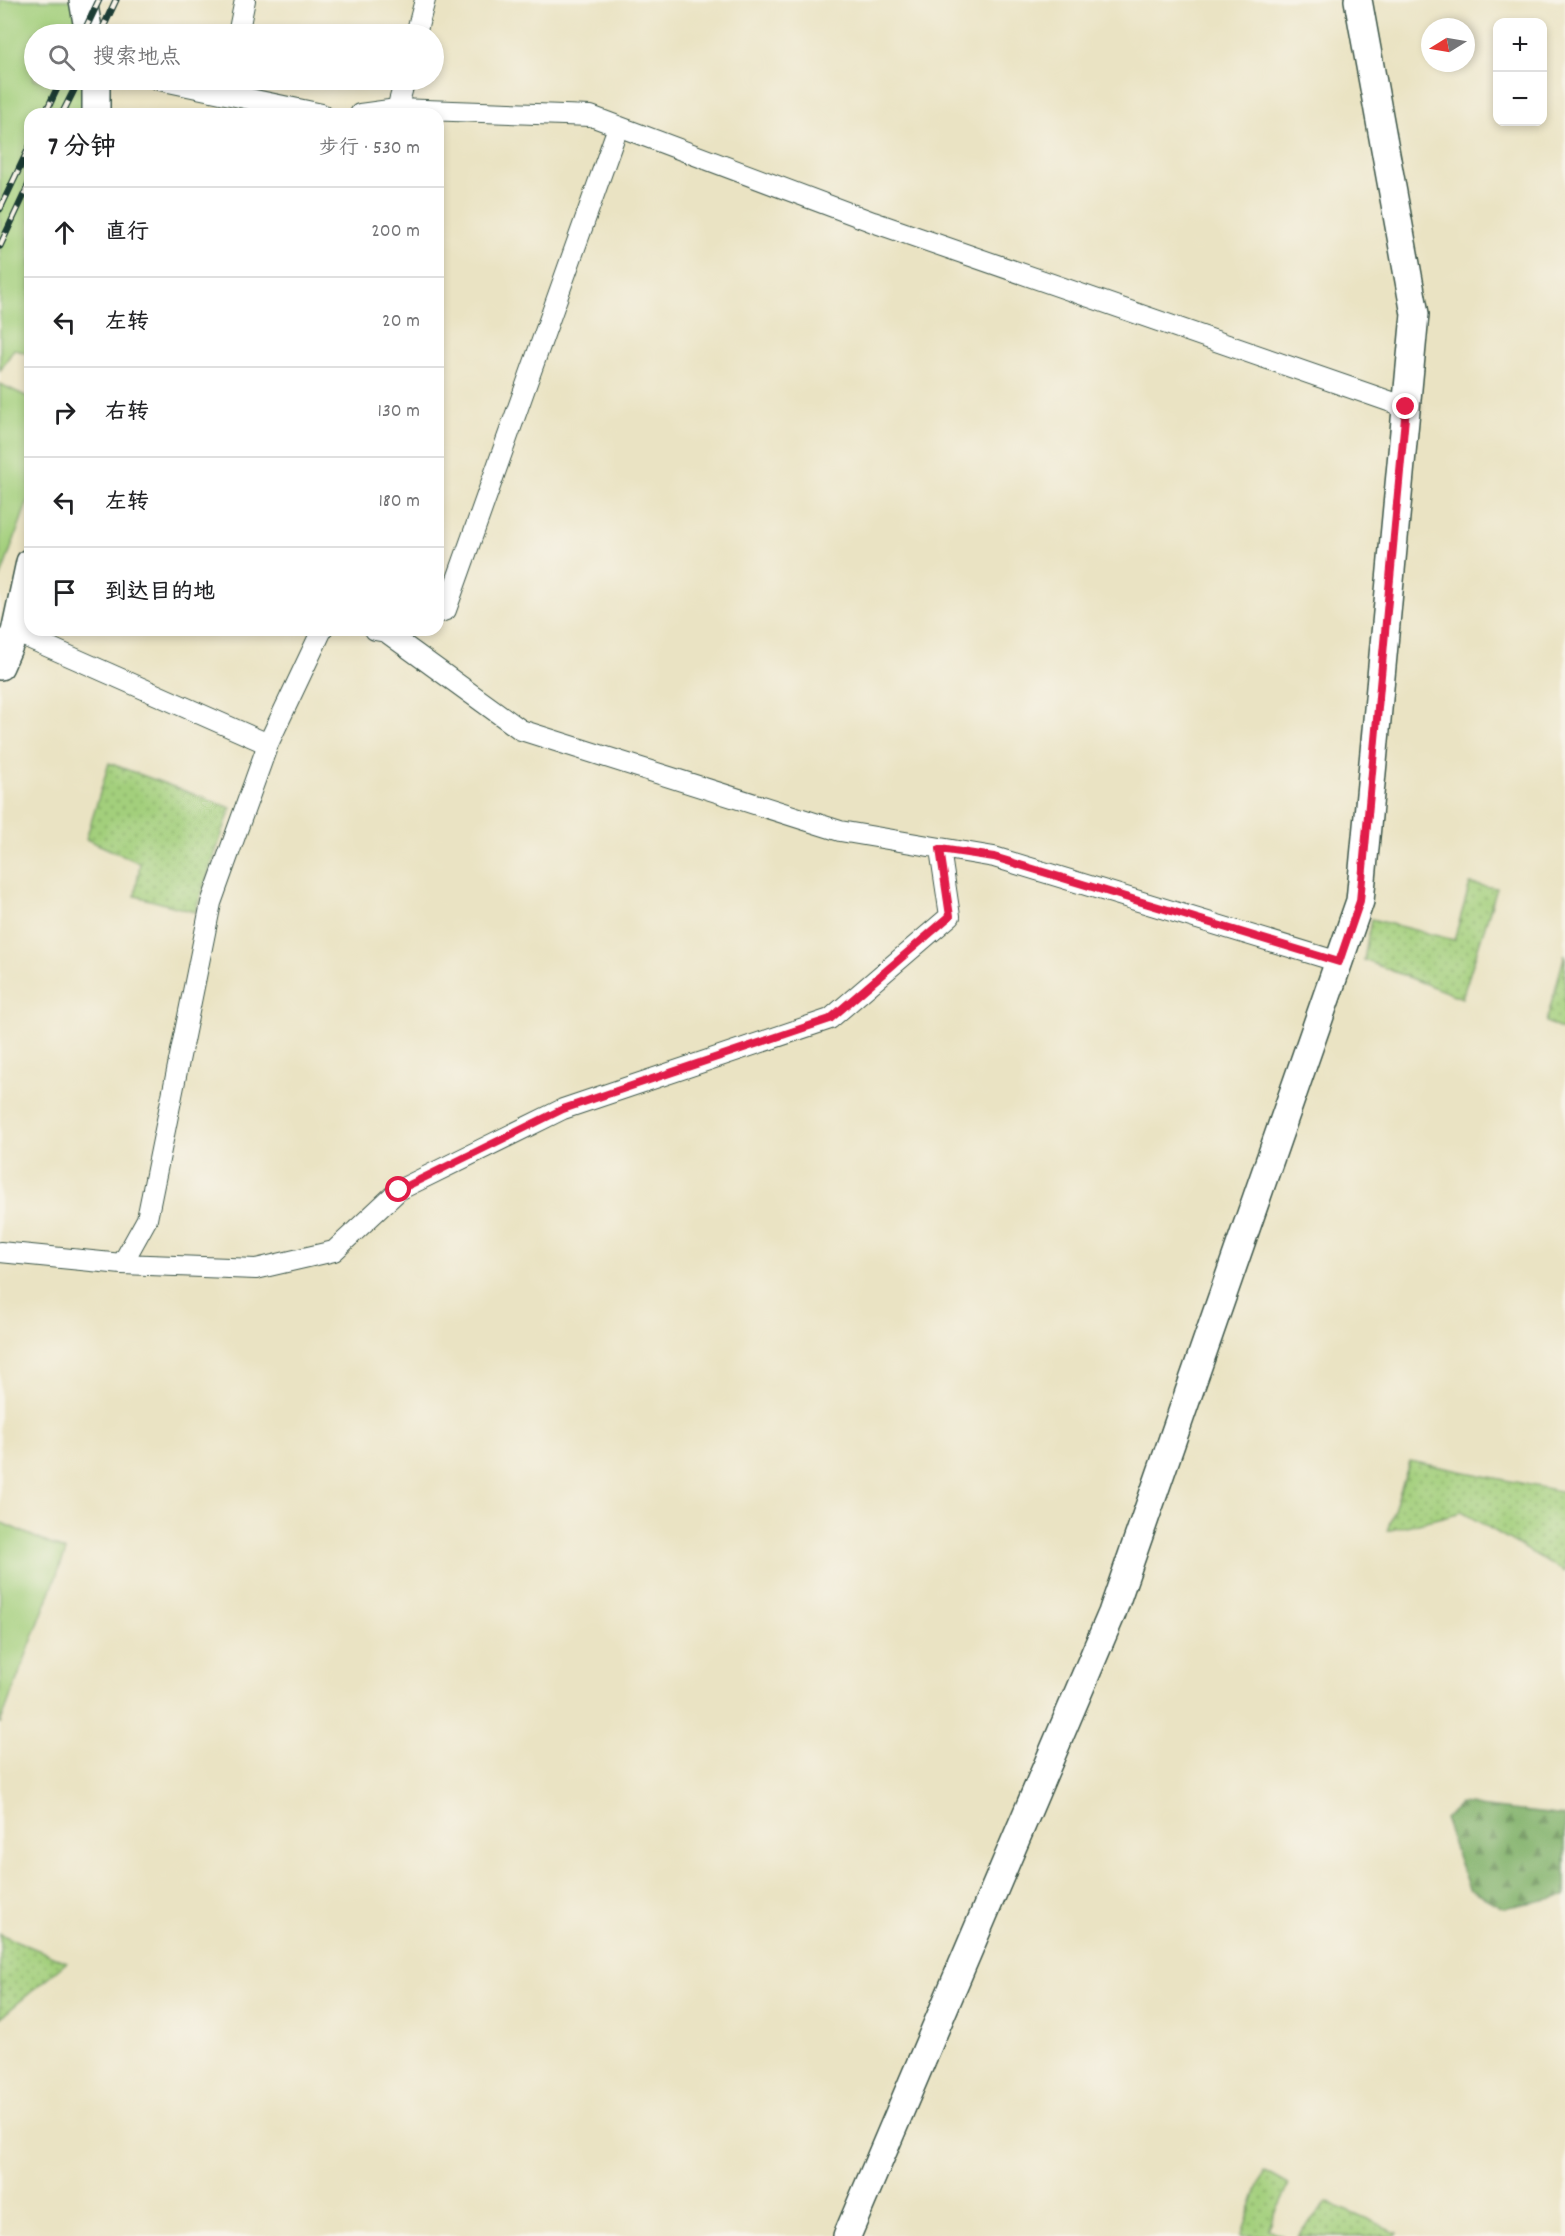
<!DOCTYPE html>
<html lang="zh">
<head>
<meta charset="utf-8">
<style>
  body { margin:0; font-family:Dekko,"LXGW WenKai TC",sans-serif; background:#f2f2f2; color:#202124 }
  .controls { position:absolute; right:18px; top:18px; display:grid; overflow:hidden; border-radius:12px; box-shadow:0 3px 9px #0003 }
  .controls button { width:54px; height:54px; display:grid; place-items:center; padding:0; border:0; border-bottom:2px solid #e0e0e0; background:#fff; color:#202124; font:30px sans-serif }
  .compass { position:absolute; left:1421px; top:18px; width:54px; height:54px; border-radius:50%; background:#fff; box-shadow:0 3px 9px #0003; rotate:259deg }
  .stop { position:absolute; width:18px; height:18px; margin:-14px; border:4px solid #e11d48; border-radius:50%; background:#fff }
  .stop.end { background:#e11d48; border-color:#fff; box-shadow:0 2px 6px #0008 }
  .list { margin:0; padding:0; list-style:none }
  h2 { display:flex; justify-content:space-between; align-items:center; height:78px; margin:0; padding:0 24px; font-size:26px }
  h2 small { font-size:20px; font-weight:400; color:#757577 }
  .list li { display:grid; grid-template-columns:39px 1fr auto; gap:18px; align-items:center; box-sizing:border-box; height:90px; padding:0 24px; border-top:2px solid #e0e0e0 }
  .list b { display:block; font-size:22px; white-space:nowrap }
  .list em { font-size:20px; font-style:normal; color:#757577 }
  .icon { flex:none; width:33px; height:33px; fill:none; stroke:currentColor; stroke-width:2; stroke-linecap:round; stroke-linejoin:round }
  .map { position:relative; flex:none; width:1565px; height:2236px; overflow:hidden }
  .search { position:absolute; background:#fff; box-shadow:0 3px 9px #0003; left:24px; top:24px; width:420px; height:66px; display:flex; align-items:center; gap:15px; box-sizing:border-box; padding:0 21px; border-radius:33px; color:#757577; font-size:22px }
  .panel { position:absolute; background:#fff; box-shadow:0 3px 9px #0003; left:24px; top:108px; width:420px; height:528px; border-radius:18px }
  .map>svg:first-child { display:block }
  .grass { fill:url(#grass-dots); stroke:#618658; stroke-width:1.5 }
  .forest { fill:url(#forest-firs); stroke:#507850; stroke-width:1.5 }
  .green { fill:#a3cf7c; stroke:#618658; stroke-width:1.5 }
  .lines { fill:none; stroke-linecap:round; stroke-linejoin:round }
  .street-casing { stroke:#3d5649; stroke-width:22 }
  .secondary-casing { stroke:#3d5649; stroke-width:30 }
  .street { stroke:#fff; stroke-width:20 }
  .secondary { stroke:#fff; stroke-width:27 }
  .rail-casing { stroke:#1f3d34; stroke-width:7 }
  .rail { stroke:#f7f3e8; stroke-width:4.5; stroke-dasharray:14; stroke-linecap:butt }
  .route { stroke:#e11d48; stroke-width:8 }
</style>
</head>
<body>
<div class="map">
<svg width="1565" height="2236" viewBox="0 0 1565 2236">
  <defs>
    <pattern id="grass-dots" width="8" height="8" patternUnits="userSpaceOnUse" patternTransform="scale(1.5)"><rect width="8" height="8" fill="#a3cf7c"/><path d="M2 2h.1M6 6h.1" fill="none" stroke="#84a966" stroke-width="1.8" stroke-linecap="round"/></pattern>
    <pattern id="forest-firs" width="22" height="20" patternUnits="userSpaceOnUse" patternTransform="scale(1.5)"><rect width="22" height="20" fill="#82b26c"/><path d="M5 1l3.5 6h-7zM16 11l3.5 6h-7z" fill="#6a925a"/></pattern>
  </defs>
  <rect width="100%" height="100%" fill="#f7f3e8"/>
  <filter id="ink" filterUnits="userSpaceOnUse"><feTurbulence type="fractalNoise" baseFrequency=".0167" numOctaves="2"/><feDisplacementMap in="SourceGraphic" scale="12" xChannelSelector="R" yChannelSelector="G"/><feConvolveMatrix kernelMatrix="1 2 1 2 8 2 1 2 1" color-interpolation-filters="sRGB"/></filter>
  <filter id="wash" filterUnits="userSpaceOnUse"><feTurbulence type="fractalNoise" baseFrequency=".008" numOctaves="4" result="noise"/><feDisplacementMap in="SourceGraphic" scale="24" xChannelSelector="R" yChannelSelector="G"/><feGaussianBlur stdDeviation="1.35" result="paint"/><feColorMatrix in="noise" values="0 0 0 0 0 0 0 0 0 0 0 0 0 0 0 0 0 1.4 0 .05"/><feComposite in="paint" operator="in"/></filter>
  <g filter="url(#wash)">
    <rect width="100%" height="100%" fill="#eae3c3"/>
    <path class="grass" d="M 109,763 L 231,808 L 195,912 L 135,896 L 140,863 L 86,839 Z
      M 1470,884 L 1497,888 L 1462,998 L 1364,960 L 1371,919 L 1454,940 Z
      M 1565,954 L 1565,1031 L 1546,1022 Z
      M 1410,1461 L 1565,1492 L 1565,1572 L 1462,1512 L 1387,1531 Z
      M 0,1934 L 67,1962 L 0,2018 Z
      M 1264,2171 L 1289,2185 L 1268,2229 L 1283,2236 L 1241,2236 Z
      M 1327,2202 L 1397,2233 L 1395,2236 L 1297,2236 Z"/>
    <path class="forest" d="M 1460,1804 L 1565,1816 L 1565,1896 L 1503,1908 L 1469,1889 L 1444,1819 Z"/>
    <path class="green" d="M 0,0 L 79,0 L 85,34 L 34,34 L 34,80 L 91,80 L 92,114 L 30,114 L 30,355 L 14,349 L 0,371 Z
      M 0,384 L 30,398 L 30,495 L 0,579 Z
      M 0,1522 L 66,1551 L 0,1724 Z"/>
  </g>
  <g filter="url(#ink)">
    <g class="lines">
      <g class="street-casing">
        <path id="street" d="M 238,34 L 245,0
          M 416,34 L 425,0
          M 159,80 L 322,114
          M 397,109 L 405,80
          M 360,114 L 397,109 L 591,116 L 873,222 L 1406,407
          M 438,613 L 446,610 L 618,127
          M 375,630 L 386,632 L 521,730 L 840,831 L 994,857 L 1339,962
          M 15,632 L 268,744
          M 0,1252 L 122,1264 L 256,1269 L 334,1251 L 399,1190 L 563,1109 L 830,1019 L 950,916 L 940,849
          M 122,1264 L 147,1219 L 211,903 L 268,744 L 322,630"/>
      </g>
      <g class="secondary-casing">
        <path id="secondary" d="M 83,0 L 89,34
          M 96,114 L 96,80
          M 0,666 L 15,632 L 30,562
          M 847,2236 L 1112,1613 L 1360,901 L 1415,314 L 1358,0"/>
      </g>
      <use href="#street" class="street"/>
      <use href="#secondary" class="secondary"/>
      <g class="rail-casing">
        <path id="rail" d="M 83,34 L 99,0
          M 100,34 L 116,0
          M 45,114 L 61,80
          M 62,114 L 79,80
          M 0,209 L 30,146
          M 0,246 L 30,182"/>
      </g>
      <use href="#rail" class="rail"/>
    </g>
  </g>
  <g class="lines" filter="url(#ink)">
    <path class="route" d="M 399,1190 L 563,1109 L 830,1019 L 950,916 L 940,849 L 994,857 L 1339,962 L 1360,901 L 1406,407"/>
  </g>
</svg>
<div class="controls">
<button>+</button>
<button>−</button>
</div>
<svg class="compass" viewBox="-18 -18 36 36"><path d="M0-13l5 13h-10z" fill="#e53935"/><path d="M0 13l5-13h-10z" fill="#757577"/></svg>
<div class="stop" style="left:399px;top:1190px"></div>
<div class="stop end" style="left:1406px;top:407px"></div>
<div class="search"><svg class="icon" aria-label="search" viewBox="0 0 24 24"><circle cx="10" cy="10" r="6"/><path d="M15 15l6 6"/></svg>搜索地点</div>
<section class="panel">
<h2>7 分钟<small>步行 · 530 m</small></h2>
<ul class="list">
<li><svg class="icon" aria-label="ahead" viewBox="0 0 24 24"><path d="M12 20V5M6 11l6-6 6 6"/></svg><div><b>直行</b></div><em>200 m</em></li>
<li><svg class="icon" aria-label="left" viewBox="0 0 24 24"><path d="M17 20v-9H6M10 6l-5 5 5 5"/></svg><div><b>左转</b></div><em>20 m</em></li>
<li><svg class="icon" aria-label="right" viewBox="0 0 24 24"><path d="M7 20v-9h11M14 6l5 5-5 5"/></svg><div><b>右转</b></div><em>130 m</em></li>
<li><svg class="icon" aria-label="left" viewBox="0 0 24 24"><path d="M17 20v-9H6M10 6l-5 5 5 5"/></svg><div><b>左转</b></div><em>180 m</em></li>
<li><svg class="icon" aria-label="arrive" viewBox="0 0 24 24"><path d="M6 21V4h12l-3 4 3 4H6"/></svg><div><b>到达目的地</b></div></li>
</ul>
</section>
</div>
</body>
</html>
